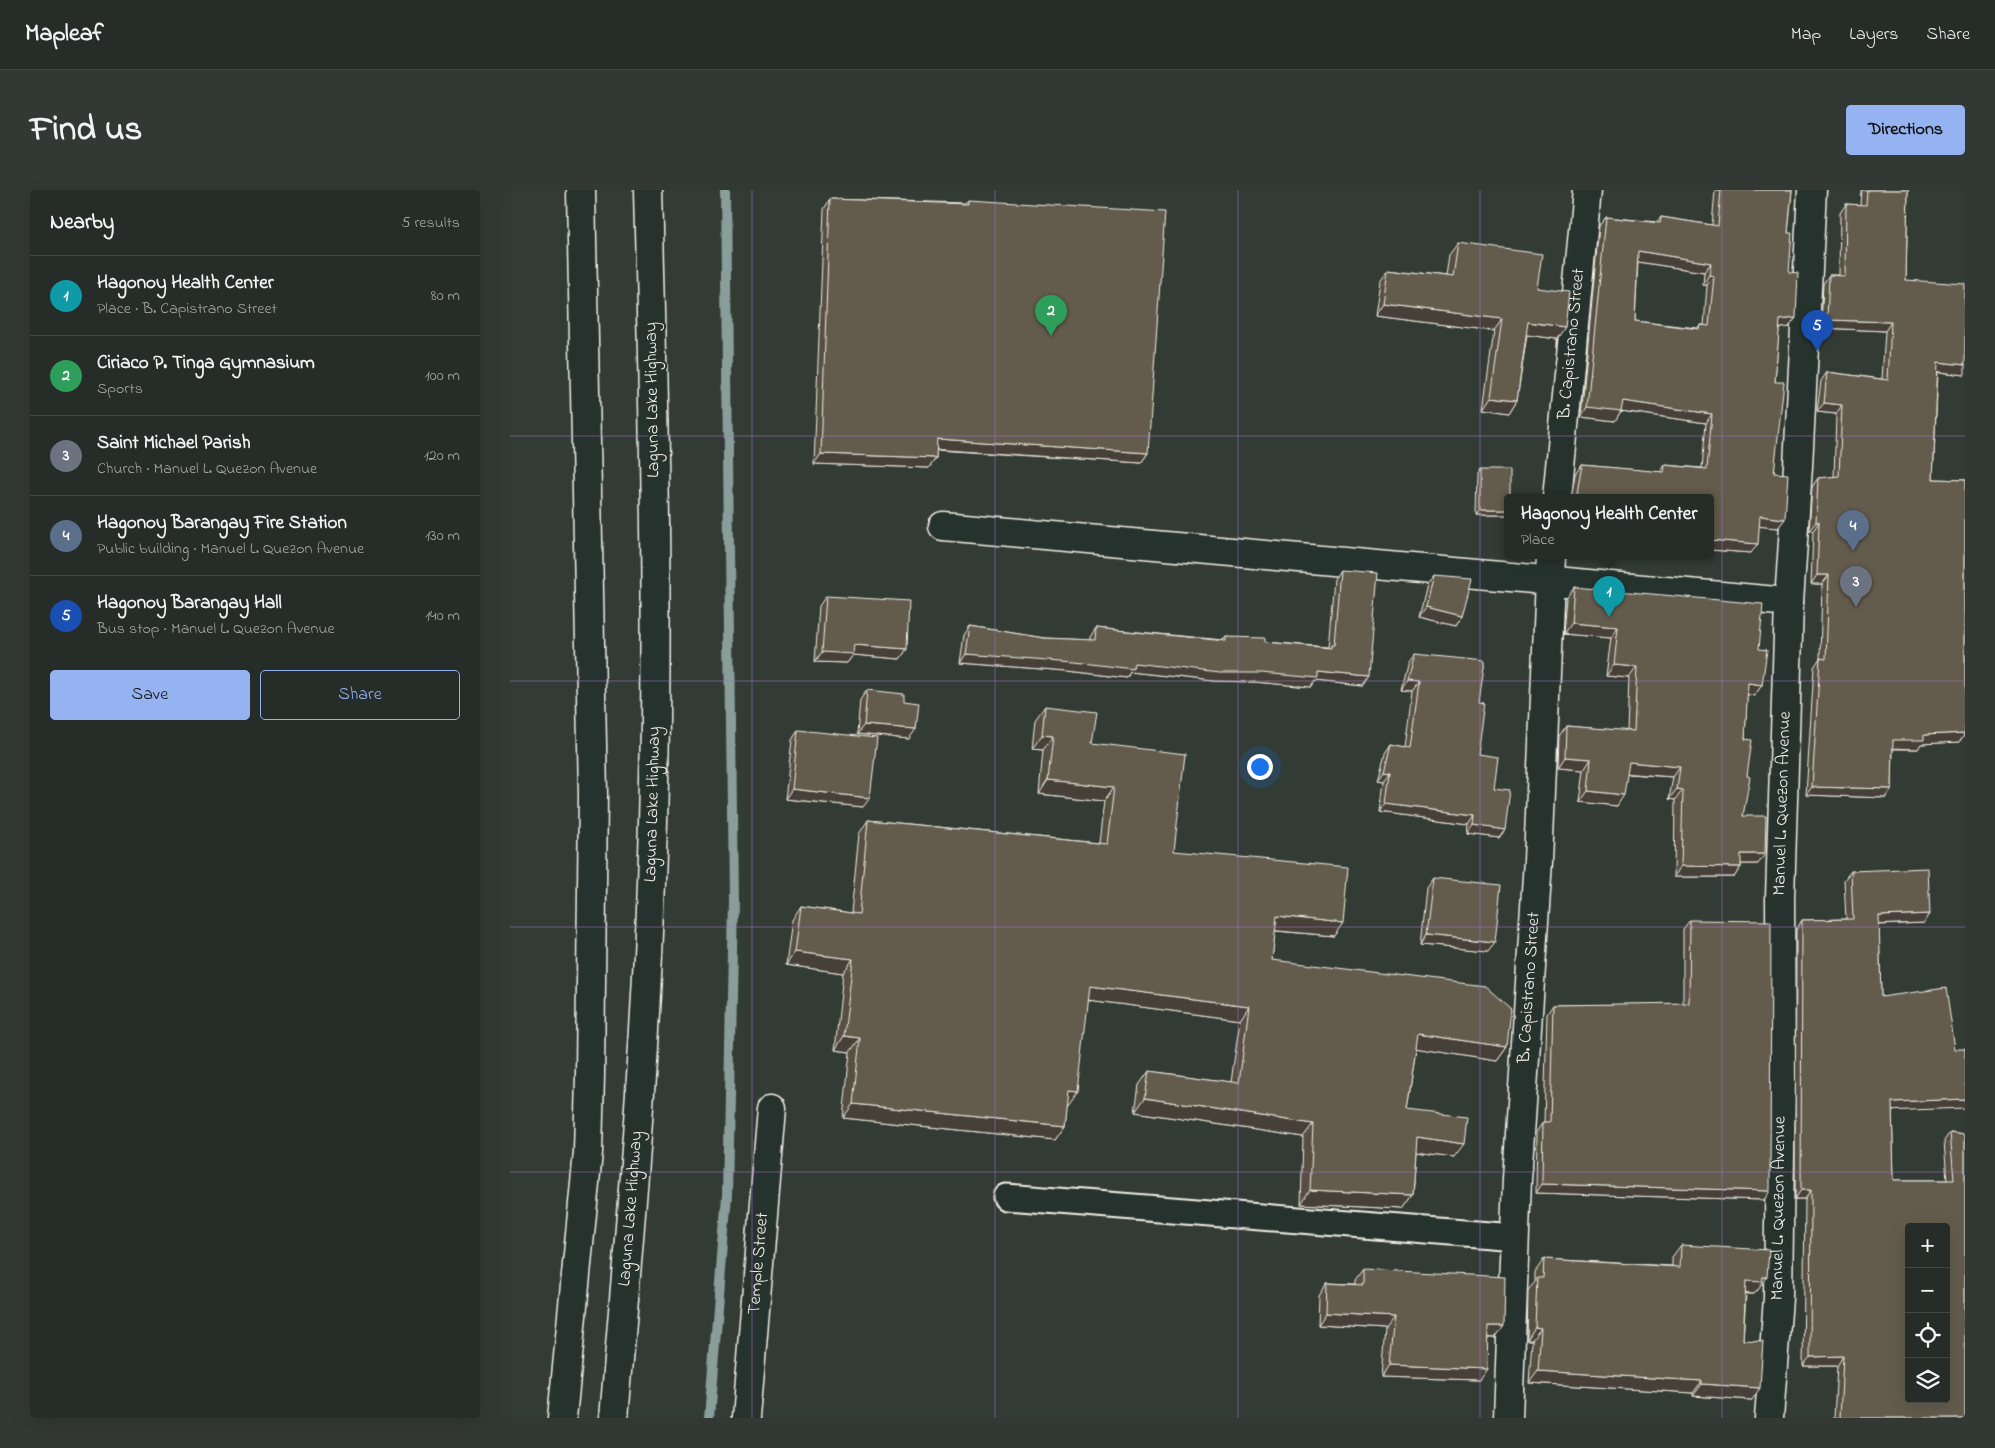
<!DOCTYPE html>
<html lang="en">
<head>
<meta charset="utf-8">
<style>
  body { margin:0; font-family:"Indie Flower",sans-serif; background:#323833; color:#f1f3f6 }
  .controls { position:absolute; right:15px; bottom:15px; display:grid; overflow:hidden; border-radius:5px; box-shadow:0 5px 20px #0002 }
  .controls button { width:45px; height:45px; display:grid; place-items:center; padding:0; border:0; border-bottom:1px solid #424844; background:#262c27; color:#f1f3f6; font:25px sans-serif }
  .you { position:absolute; left:749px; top:576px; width:18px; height:18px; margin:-12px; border:4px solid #fff; border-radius:50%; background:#1a73e8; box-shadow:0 0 0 8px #1a73e833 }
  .badge { display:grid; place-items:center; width:32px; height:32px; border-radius:50%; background:#95b2f1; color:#fff; font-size:16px; font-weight:700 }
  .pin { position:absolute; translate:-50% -41px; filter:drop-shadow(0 1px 2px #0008) }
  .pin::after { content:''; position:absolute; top:26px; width:18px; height:15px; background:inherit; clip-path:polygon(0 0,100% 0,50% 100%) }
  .popup { position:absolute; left:994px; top:304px; width:210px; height:65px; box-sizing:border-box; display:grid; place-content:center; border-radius:5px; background:#262c27; filter:drop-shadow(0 1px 4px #0005); font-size:16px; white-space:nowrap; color:#a4a7a7 }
  .popup b { font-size:19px; color:#f1f3f6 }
  .popup::after { content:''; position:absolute; left:50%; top:100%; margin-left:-10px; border:10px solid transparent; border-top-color:#262c27 }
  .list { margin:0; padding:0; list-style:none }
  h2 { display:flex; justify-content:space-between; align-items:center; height:65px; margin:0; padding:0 20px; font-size:21px }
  h2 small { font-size:16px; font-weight:400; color:#a4a7a7 }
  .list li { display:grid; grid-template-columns:32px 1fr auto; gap:15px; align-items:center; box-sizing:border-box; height:80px; padding:0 20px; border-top:1px solid #424844 }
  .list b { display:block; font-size:19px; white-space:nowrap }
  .list p { margin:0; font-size:16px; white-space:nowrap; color:#a4a7a7 }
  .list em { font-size:16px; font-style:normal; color:#a4a7a7 }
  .actions { display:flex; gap:10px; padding:15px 20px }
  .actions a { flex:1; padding:11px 0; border:1px solid #95b2f1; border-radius:5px; text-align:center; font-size:18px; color:#95b2f1 }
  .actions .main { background:#95b2f1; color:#111 }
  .icon { flex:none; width:28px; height:28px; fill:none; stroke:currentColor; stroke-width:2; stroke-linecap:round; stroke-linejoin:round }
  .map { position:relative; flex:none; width:1455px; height:1228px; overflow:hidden; border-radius:5px }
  header { display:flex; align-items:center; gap:30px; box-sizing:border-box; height:70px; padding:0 25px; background:#262c27; border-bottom:1px solid #424844 }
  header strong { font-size:24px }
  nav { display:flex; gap:28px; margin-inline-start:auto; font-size:18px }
  .intro { display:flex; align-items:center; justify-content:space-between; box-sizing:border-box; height:120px; padding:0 30px }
  h1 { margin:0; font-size:35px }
  .button { padding:12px 22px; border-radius:5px; background:#95b2f1; color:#111; font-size:18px; font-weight:700 }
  main { display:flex; gap:30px; padding:0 30px }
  aside { flex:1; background:#262c27; border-radius:5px; box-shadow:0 5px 20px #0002 }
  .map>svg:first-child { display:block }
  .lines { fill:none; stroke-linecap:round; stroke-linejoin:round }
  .stream { stroke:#899e9b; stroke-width:10 }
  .pedestrian-casing { stroke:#f4f1e8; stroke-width:29 }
  .minor-casing { stroke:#f4f1e8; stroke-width:31 }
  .secondary-casing { stroke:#f4f1e8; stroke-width:31 }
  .primary-casing { stroke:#f4f1e8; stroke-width:31 }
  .pedestrian { stroke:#26332d; stroke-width:25 }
  .minor { stroke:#26332d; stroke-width:28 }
  .secondary { stroke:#26332d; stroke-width:28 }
  .primary { stroke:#26332d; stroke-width:28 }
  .wall { fill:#564f43; stroke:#f4f1e8; fill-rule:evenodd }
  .shaded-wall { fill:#464037; stroke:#f4f1e8 }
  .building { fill:#645c4e; stroke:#f4f1e8; fill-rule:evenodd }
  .grid { fill:none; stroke:#a571cd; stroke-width:1; stroke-opacity:0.55 }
  .labels { text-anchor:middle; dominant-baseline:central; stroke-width:4; stroke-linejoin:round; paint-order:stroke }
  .street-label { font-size:18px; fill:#f4f1e8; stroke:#26332d }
</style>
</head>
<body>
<header>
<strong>Mapleaf</strong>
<nav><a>Map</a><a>Layers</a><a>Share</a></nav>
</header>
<div class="intro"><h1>Find us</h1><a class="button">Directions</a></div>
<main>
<aside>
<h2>Nearby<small>5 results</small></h2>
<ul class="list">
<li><span class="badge" style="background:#0f9aa8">1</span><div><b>Hagonoy Health Center</b><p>Place · B. Capistrano Street</p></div><em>80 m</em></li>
<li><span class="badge" style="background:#2e9e5b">2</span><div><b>Ciriaco P. Tinga Gymnasium</b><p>Sports</p></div><em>100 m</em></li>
<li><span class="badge" style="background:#6b7280">3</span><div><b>Saint Michael Parish</b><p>Church · Manuel L. Quezon Avenue</p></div><em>120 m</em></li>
<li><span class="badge" style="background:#5c6f8a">4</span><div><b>Hagonoy Barangay Fire Station</b><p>Public building · Manuel L. Quezon Avenue</p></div><em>130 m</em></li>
<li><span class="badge" style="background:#1a4fb4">5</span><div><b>Hagonoy Barangay Hall</b><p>Bus stop · Manuel L. Quezon Avenue</p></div><em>140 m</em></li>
</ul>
<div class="actions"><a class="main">Save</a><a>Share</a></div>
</aside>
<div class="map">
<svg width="1455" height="1228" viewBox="0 0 1455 1228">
  <rect width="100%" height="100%" fill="#323b34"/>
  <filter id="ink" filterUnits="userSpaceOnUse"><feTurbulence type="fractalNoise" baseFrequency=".02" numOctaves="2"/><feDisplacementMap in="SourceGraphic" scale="10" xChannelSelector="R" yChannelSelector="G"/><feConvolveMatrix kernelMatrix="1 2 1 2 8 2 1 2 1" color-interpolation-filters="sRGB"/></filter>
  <g filter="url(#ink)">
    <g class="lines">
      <path class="stream" d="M 199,1228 L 217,1005 L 223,711 L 215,0"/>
      <g class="pedestrian-casing">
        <path id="pedestrian" d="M 496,1007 L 1005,1047"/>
      </g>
      <g class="minor-casing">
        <g id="minor">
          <path id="s1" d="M 1047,308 L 1077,0"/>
          <path d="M 433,336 L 1279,412"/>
          <path id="s2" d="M 236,1228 L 262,918"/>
          <path id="s3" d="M 998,1228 L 1007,989 L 1028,671 L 1041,366"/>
        </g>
      </g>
      <g class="secondary-casing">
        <g id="secondary">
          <path id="s4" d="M 1259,1228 L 1268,1108 L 1271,891 L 1270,708 L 1279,412 L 1288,276 L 1302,0"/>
        </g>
      </g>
      <g class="primary-casing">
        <g id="primary">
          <path d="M 52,1228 L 78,962 L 80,886 L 83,604 L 71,0"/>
          <path id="s5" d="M 104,1228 C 119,1050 135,871 141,692 C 150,461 144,231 138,0"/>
        </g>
      </g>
      <use href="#pedestrian" class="pedestrian"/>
      <use href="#minor" class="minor"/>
      <use href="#secondary" class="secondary"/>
      <use href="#primary" class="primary"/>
    </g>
    <path class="wall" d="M 1205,0 L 1282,0 L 1278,43 L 1279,137 L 1269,138 L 1265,192 L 1264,283 L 1268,338 L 1249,336 L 1241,363 L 1200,360 L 1200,308 L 1061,308 L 1065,284 L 1072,275 L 1150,282 L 1155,275 L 1192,278 L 1196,233 L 1111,221 L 1105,231 L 1071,227 L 1089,36 L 1096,27 L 1147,32 L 1151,27 L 1202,35 ZM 1128,72 L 1194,82 L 1193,95 L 1197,95 L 1194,135 L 1190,135 L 1187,138 L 1125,131 Z
      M 1351,0 L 1398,0 L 1396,90 L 1455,185 L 1428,182 L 1423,289 L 1455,290 L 1455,544 L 1449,552 L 1411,554 L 1408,559 L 1383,559 L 1382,599 L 1376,608 L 1296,605 L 1304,477 L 1310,468 L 1312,394 L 1301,394 L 1303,341 L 1299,341 L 1302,297 L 1308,288 L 1324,287 L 1326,224 L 1307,222 L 1311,191 L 1317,182 L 1372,189 L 1375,141 L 1311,138 L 1313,94 L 1319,85 L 1329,85 L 1330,23 L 1336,14 L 1350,15 Z
      M 320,9 L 455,13 L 458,10 L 638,263 L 631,273 L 426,260 L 426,268 L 419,278 L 304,274 L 314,19 Z
      M 948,53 L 1027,98 L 1047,149 L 1017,145 L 1007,210 L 999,223 L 973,219 L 984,141 L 865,126 L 870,91 L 878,79 L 936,86 L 939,65 Z
      M 970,280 L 996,325 L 966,325 L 967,285 Z
      M 830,380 L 853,496 L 805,491 L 801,497 L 744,492 L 704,491 L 620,482 L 617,488 L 558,481 L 450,473 L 454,445 L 460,436 L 534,448 L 580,450 L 580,447 L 586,438 L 713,450 L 716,447 L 755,452 L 818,457 L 824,389 Z
      M 924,386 L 952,426 L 946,436 L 909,427 L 917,395 Z
      M 1064,397 L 1249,459 L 1252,495 L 1244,506 L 1237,504 L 1235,549 L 1237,586 L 1233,626 L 1248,674 L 1231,674 L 1231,677 L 1224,687 L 1164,687 L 1165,610 L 1159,609 L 1163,587 L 1117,584 L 1107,616 L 1070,612 L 1074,580 L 1048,578 L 1049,546 L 1056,536 L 1117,541 L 1119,488 L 1096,486 L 1101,448 L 1053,444 L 1056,408 Z
      M 316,406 L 397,459 L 390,469 L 343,465 L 337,473 L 305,472 L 309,416 Z
      M 904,464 L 969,512 L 967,564 L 984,598 L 989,648 L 958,644 L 959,634 L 870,622 L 874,591 L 868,590 L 875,563 L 881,554 L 895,557 L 902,501 L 891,500 L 898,472 Z
      M 357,500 L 394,511 L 399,549 L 347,544 L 350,510 Z
      M 535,516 L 582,553 L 664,661 L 824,746 L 765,741 L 762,770 L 997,857 L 987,871 L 906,858 L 897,920 L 944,967 L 906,962 L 903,1005 L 893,1019 L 791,1014 L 793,947 L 625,922 L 629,895 L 639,881 L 721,892 L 730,830 L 578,810 L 558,915 L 557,915 L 555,936 L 545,950 L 333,928 L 340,862 L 325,860 L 333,783 L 276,775 L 282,730 L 291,716 L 341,723 L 349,644 L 358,630 L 589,653 L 594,611 L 529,604 L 533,560 L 522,559 L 525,530 Z
      M 288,540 L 353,617 L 275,609 L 282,550 Z
      M 1341,681 L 1420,724 L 1414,733 L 1369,735 L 1371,807 L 1382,921 L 1384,990 L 1437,990 L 1434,951 L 1440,942 L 1455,944 L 1455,1228 L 1324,1228 L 1327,1176 L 1293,1176 L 1295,1009 L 1285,1009 L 1286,740 L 1292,730 L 1336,729 L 1334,690 Z
      M 923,688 L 978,761 L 910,755 L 916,698 Z
      M 1180,730 L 1254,1010 L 1026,1003 L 1027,941 L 1033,932 L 1034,932 L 1037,824 L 1043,815 L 1173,814 L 1173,739 Z
      M 1171,1055 L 1248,1100 L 1247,1100 L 1244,1104 L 1236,1104 L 1233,1150 L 1242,1210 L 1183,1206 L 1183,1203 L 1019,1193 L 1022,1150 L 1017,1150 L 1018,1100 L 1025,1092 L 1025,1082 L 1034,1069 L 1162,1076 L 1162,1067 Z
      M 853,1079 L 985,1148 L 978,1148 L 969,1190 L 871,1187 L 875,1139 L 808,1135 L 809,1105 L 817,1093 L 845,1094 L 845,1090 Z"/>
    <path class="shaded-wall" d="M 1128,61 L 1201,73 L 1194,82 L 1121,71 Z
      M 1199,85 L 1204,86 L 1197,95 L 1193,95 Z
      M 873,114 L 992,129 L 984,141 L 865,126 Z
      M 1286,128 L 1279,137 L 1264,139 L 1270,130 Z
      M 1317,130 L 1381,132 L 1375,141 L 1311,138 Z
      M 1018,132 L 1055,137 L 1047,149 L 1010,144 Z
      M 1428,172 L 1455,175 L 1455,185 L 1422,181 Z
      M 981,207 L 1007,210 L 999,223 L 973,219 Z
      M 1113,211 L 1202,224 L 1196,233 L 1111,221 L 1105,231 L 1071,227 L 1077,217 Z
      M 1314,213 L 1332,215 L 1326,224 L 1307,222 Z
      M 427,249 L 638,263 L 631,273 L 420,259 Z
      M 311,264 L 426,268 L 419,278 L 304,274 Z
      M 970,320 L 998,320 L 998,323 L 996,325 L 966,325 Z
      M 1250,326 L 1275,329 L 1268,338 L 1244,336 Z
      M 1306,332 L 1309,332 L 1303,341 L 1299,341 Z
      M 1200,350 L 1248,354 L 1241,363 L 1200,360 Z
      M 1307,385 L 1319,385 L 1312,394 L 1301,394 Z
      M 916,417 L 952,426 L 946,436 L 909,427 Z
      M 1061,433 L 1108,437 L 1101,448 L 1053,444 Z
      M 344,455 L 397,459 L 390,469 L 343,465 L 337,473 L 305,472 L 312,462 Z
      M 456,464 L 808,482 L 859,487 L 853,496 L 805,491 L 801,497 L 744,492 L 704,491 L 620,482 L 617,488 L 558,481 L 450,473 Z
      M 1104,475 L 1127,477 L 1119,488 L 1096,486 Z
      M 897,491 L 909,492 L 902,501 L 891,500 Z
      M 1238,493 L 1252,495 L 1244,506 L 1231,503 Z
      M 354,535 L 406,539 L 399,549 L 347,544 Z
      M 1455,543 L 1449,552 L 1411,554 L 1408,559 L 1377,558 L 1383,550 L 1414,545 Z
      M 532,545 L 543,546 L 533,560 L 522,559 Z
      M 1055,567 L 1081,569 L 1074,580 L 1048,578 Z
      M 1119,572 L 1170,577 L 1163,587 L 1111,583 Z
      M 874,581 L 880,582 L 874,591 L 868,590 Z
      M 538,590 L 604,597 L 594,611 L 529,604 Z
      M 1302,597 L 1382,599 L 1376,608 L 1296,605 Z
      M 282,599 L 360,608 L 353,617 L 275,609 Z
      M 1167,599 L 1173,600 L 1165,610 L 1159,609 Z
      M 1078,601 L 1114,605 L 1107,616 L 1070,612 Z
      M 876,614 L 965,625 L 959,634 L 870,622 Z
      M 964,635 L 995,640 L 989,648 L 958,644 Z
      M 1231,664 L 1255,664 L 1248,674 L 1224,674 Z
      M 1171,676 L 1231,677 L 1224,687 L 1164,687 Z
      M 1420,724 L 1414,733 L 1362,735 L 1369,726 Z
      M 767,726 L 833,733 L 824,746 L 757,740 Z
      M 916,745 L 985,752 L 978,761 L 910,755 Z
      M 285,762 L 343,769 L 333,783 L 276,775 Z
      M 580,796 L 739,816 L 730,830 L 570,809 Z
      M 908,844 L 997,857 L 987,871 L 898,857 Z
      M 334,846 L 350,848 L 340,862 L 325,860 Z
      M 559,900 L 568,901 L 558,915 L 549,914 Z
      M 635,908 L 803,934 L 793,947 L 625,922 Z
      M 1455,909 L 1455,918 L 1375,921 L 1382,912 Z
      M 343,914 L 555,936 L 545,950 L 333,928 Z
      M 907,947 L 954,954 L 944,967 L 897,961 Z
      M 1032,994 L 1260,1001 L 1254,1010 L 1026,1003 Z
      M 800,1000 L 903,1005 L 893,1019 L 791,1014 Z
      M 1291,1000 L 1301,1000 L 1295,1009 L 1285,1009 Z
      M 1253,1087 L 1257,1087 L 1248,1100 L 1247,1100 L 1244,1104 L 1228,1103 L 1236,1091 Z
      M 816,1123 L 884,1127 L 875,1139 L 808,1135 Z
      M 978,1136 L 994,1136 L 985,1148 L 970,1147 Z
      M 1025,1137 L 1031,1138 L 1022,1150 L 1017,1150 Z
      M 1333,1166 L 1327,1176 L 1293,1176 L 1300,1167 Z
      M 879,1175 L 977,1179 L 969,1190 L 871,1187 Z
      M 1028,1181 L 1192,1191 L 1183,1203 L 1019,1193 Z
      M 1192,1194 L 1250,1198 L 1242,1210 L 1183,1206 Z"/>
    <path class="building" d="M 1211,0 L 1282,0 L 1278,43 L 1282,43 L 1279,82 L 1288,83 L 1286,128 L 1270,130 L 1265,192 L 1274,192 L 1264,283 L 1278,284 L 1275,329 L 1250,326 L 1248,354 L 1200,350 L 1200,308 L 1066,308 L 1072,275 L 1154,282 L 1155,275 L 1197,279 L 1202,224 L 1113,211 L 1111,221 L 1077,217 L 1096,27 L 1150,33 L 1151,27 L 1208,36 ZM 1128,61 L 1201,73 L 1199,85 L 1204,86 L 1199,136 L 1190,135 L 1189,139 L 1125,131 Z
      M 1357,0 L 1398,0 L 1396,90 L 1455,94 L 1455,175 L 1428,172 L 1423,289 L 1455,290 L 1455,543 L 1414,545 L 1414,550 L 1383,550 L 1382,599 L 1302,597 L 1310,468 L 1316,469 L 1319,385 L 1307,385 L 1309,332 L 1306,332 L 1308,288 L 1329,286 L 1332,215 L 1314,213 L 1317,182 L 1378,190 L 1381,132 L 1317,130 L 1319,85 L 1335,86 L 1336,14 L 1356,15 Z
      M 320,9 L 458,14 L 458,10 L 655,22 L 638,263 L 427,249 L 426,268 L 311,264 Z
      M 948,53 L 1032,64 L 1027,98 L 1059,102 L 1055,137 L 1018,132 L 1007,210 L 981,207 L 992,129 L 873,114 L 878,79 L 943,87 Z
      M 970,280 L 1000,280 L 1000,308 L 998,308 L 998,320 L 970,320 Z
      M 830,380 L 868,383 L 859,487 L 808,482 L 808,488 L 751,483 L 710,483 L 624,473 L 623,479 L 565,472 L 456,464 L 460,436 L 534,448 L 585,450 L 586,438 L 716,451 L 716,447 L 755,448 L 755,452 L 821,458 L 821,455 L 824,455 Z
      M 924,386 L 962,389 L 952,426 L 916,417 Z
      M 1064,397 L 1253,414 L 1249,459 L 1257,460 L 1252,495 L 1238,493 L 1235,549 L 1242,550 L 1237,586 L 1240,587 L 1233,626 L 1256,626 L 1255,664 L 1231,664 L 1231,677 L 1171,676 L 1173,600 L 1167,599 L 1170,577 L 1119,572 L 1114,605 L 1078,601 L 1081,569 L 1055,567 L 1056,536 L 1124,541 L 1127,477 L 1104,475 L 1108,437 L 1061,433 Z
      M 316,406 L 399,411 L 397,459 L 344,455 L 343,464 L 312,462 Z
      M 904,464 L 975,471 L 969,512 L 974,513 L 967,564 L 988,567 L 984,598 L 1000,600 L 995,640 L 964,635 L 965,625 L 876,614 L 880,582 L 874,581 L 881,554 L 900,558 L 909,492 L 897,491 Z
      M 357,500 L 394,504 L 394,511 L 409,513 L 406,539 L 354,535 Z
      M 535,516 L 587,522 L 582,553 L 675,564 L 664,661 L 838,677 L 833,733 L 767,726 L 762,770 L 975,796 L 1001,819 L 997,857 L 908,844 L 897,920 L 957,927 L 954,954 L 907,947 L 903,1005 L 800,1000 L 803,934 L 635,908 L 639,881 L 729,893 L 739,816 L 580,796 L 568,901 L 559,900 L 555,936 L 343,914 L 350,848 L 334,846 L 343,769 L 285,762 L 291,716 L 349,724 L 358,630 L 597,654 L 604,597 L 538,590 L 543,546 L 532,545 Z
      M 288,540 L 367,548 L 360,608 L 282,599 Z
      M 1418,678 L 1420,724 L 1369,726 L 1371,807 L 1436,798 L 1445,859 L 1455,859 L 1455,909 L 1382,912 L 1384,990 L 1444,990 L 1440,942 L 1455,944 L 1455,1228 L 1330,1228 L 1333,1166 L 1300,1167 L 1301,1000 L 1291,1000 L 1292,730 L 1343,729 L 1341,681 ZM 1399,1037 L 1436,1037 L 1436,1209 L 1399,1209 Z
      M 923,688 L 991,695 L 985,752 L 916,745 Z
      M 1180,730 L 1261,731 L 1260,1001 L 1032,994 L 1033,932 L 1040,932 L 1043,815 L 1179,813 Z
      M 1171,1055 L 1259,1060 L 1257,1087 L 1253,1087 L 1252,1092 L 1236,1091 L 1233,1150 L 1253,1151 L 1250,1198 L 1192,1194 L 1192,1191 L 1028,1181 L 1031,1138 L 1025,1137 L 1027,1088 L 1033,1088 L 1034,1069 L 1170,1077 Z
      M 853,1079 L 995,1087 L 994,1136 L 978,1136 L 977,1179 L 879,1175 L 884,1127 L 816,1123 L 817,1093 L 853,1095 Z"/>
  </g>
  <path class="grid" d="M 242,0 L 242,1228M 485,0 L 485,1228M 728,0 L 728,1228M 970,0 L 970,1228M 1212,0 L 1212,1228M 0,246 L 1455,246M 0,491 L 1455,491M 0,737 L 1455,737M 0,982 L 1455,982"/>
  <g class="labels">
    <g class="street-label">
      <text stroke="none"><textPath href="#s1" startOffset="155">B. Capistrano Street</textPath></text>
      <text transform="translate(143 210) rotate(-91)">Laguna Lake Highway</text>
      <text stroke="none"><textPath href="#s4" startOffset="615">Manuel L. Quezon Avenue</textPath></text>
      <text stroke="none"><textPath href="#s5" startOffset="615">Laguna Lake Highway</textPath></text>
      <text stroke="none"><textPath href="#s3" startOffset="431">B. Capistrano Street</textPath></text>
      <text stroke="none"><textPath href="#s5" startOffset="210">Laguna Lake Highway</textPath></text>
      <text stroke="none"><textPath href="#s4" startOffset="210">Manuel L. Quezon Avenue</textPath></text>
      <text stroke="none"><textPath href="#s2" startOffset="155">Temple Street</textPath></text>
    </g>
  </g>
</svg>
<div class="controls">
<button>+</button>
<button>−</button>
<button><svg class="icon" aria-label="locate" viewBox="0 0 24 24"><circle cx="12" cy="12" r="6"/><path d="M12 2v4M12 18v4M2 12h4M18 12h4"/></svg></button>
<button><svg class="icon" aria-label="layers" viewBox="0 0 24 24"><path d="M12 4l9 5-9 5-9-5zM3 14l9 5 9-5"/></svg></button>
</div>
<div class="you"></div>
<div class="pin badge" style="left:1099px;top:427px;background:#0f9aa8">1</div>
<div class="popup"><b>Hagonoy Health Center</b>Place</div>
<div class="pin badge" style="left:541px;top:146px;background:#2e9e5b">2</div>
<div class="pin badge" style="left:1346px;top:417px;background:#6b7280">3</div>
<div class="pin badge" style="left:1343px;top:361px;background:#5c6f8a">4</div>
<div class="pin badge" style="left:1307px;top:161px;background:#1a4fb4">5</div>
</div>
</main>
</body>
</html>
